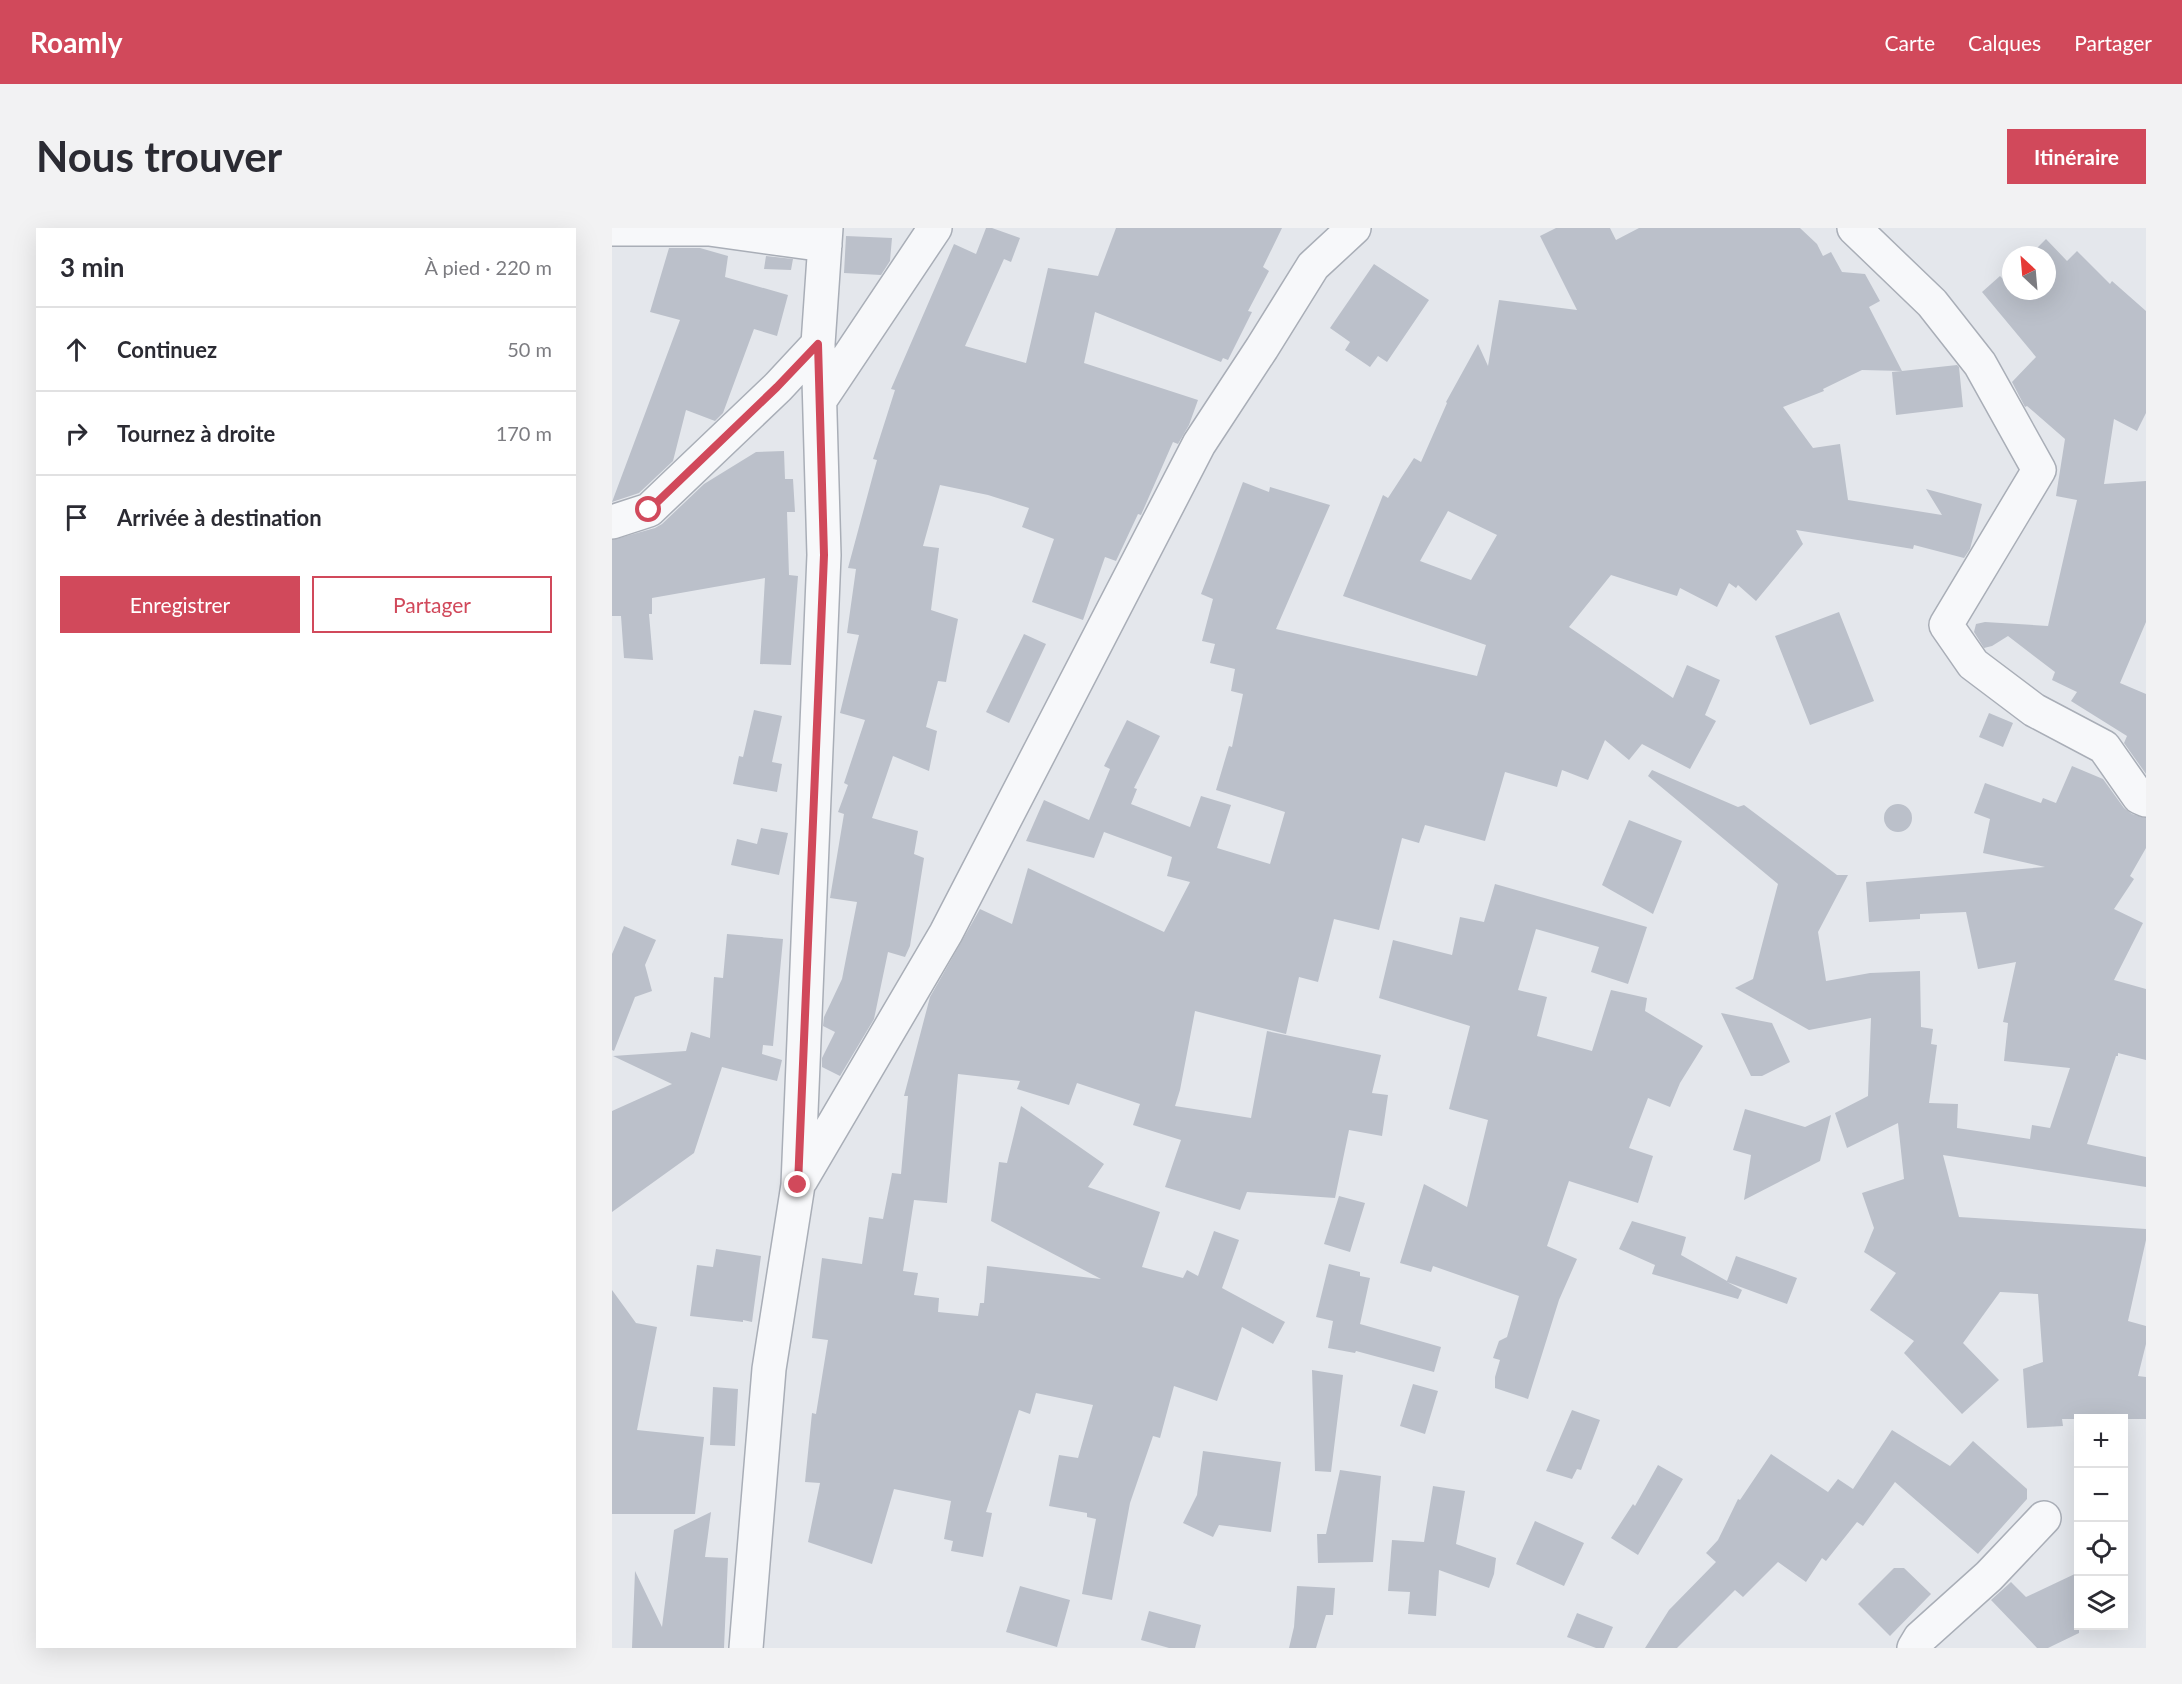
<!DOCTYPE html>
<html lang="fr">
<head>
<meta charset="utf-8">
<style>
  body { margin:0; font-family:Lato,sans-serif; background:#f2f2f3; color:#2b2b33 }
  .controls { position:absolute; right:18px; bottom:18px; display:grid; overflow:hidden; border-radius:0px; box-shadow:0 6px 24px #0002 }
  .controls button { width:54px; height:54px; display:grid; place-items:center; padding:0; border:0; border-bottom:2px solid #e1e1e2; background:#fff; color:#2b2b33; font:30px sans-serif }
  .compass { position:absolute; left:1390px; top:18px; width:54px; height:54px; border-radius:50%; background:#fff; box-shadow:0 6px 24px #0002; rotate:334deg }
  .stop { position:absolute; width:18px; height:18px; margin:-14px; border:4px solid #d1495b; border-radius:50%; background:#fff }
  .stop.end { background:#d1495b; border-color:#fff; box-shadow:0 2px 6px #0008 }
  .list { margin:0; padding:0; list-style:none }
  h2 { display:flex; justify-content:space-between; align-items:center; height:78px; margin:0; padding:0 24px; font-size:26px }
  h2 small { font-size:20px; font-weight:400; color:#7c7c81 }
  .list li { display:grid; grid-template-columns:39px 1fr auto; gap:18px; align-items:center; box-sizing:border-box; height:84px; padding:0 24px; border-top:2px solid #e1e1e2 }
  .list b { display:block; font-size:22px; white-space:nowrap }
  .list em { font-size:20px; font-style:normal; color:#7c7c81 }
  .actions { display:flex; gap:12px; padding:18px 24px }
  .actions a { flex:1; padding:14px 0; border:2px solid #d1495b; border-radius:0px; text-align:center; font-size:21px; color:#d1495b }
  .actions .main { background:#d1495b; color:#fff }
  .icon { flex:none; width:33px; height:33px; fill:none; stroke:currentColor; stroke-width:2; stroke-linecap:round; stroke-linejoin:round }
  .map { position:relative; flex:none; width:1534px; height:1420px; overflow:hidden; border-radius:0px }
  header { display:flex; align-items:center; gap:36px; box-sizing:border-box; height:84px; padding:0 30px; background:#d1495b; color:#fff }
  header strong { font-size:28px }
  nav { display:flex; gap:33px; margin-inline-start:auto; font-size:21px }
  .intro { display:flex; align-items:center; justify-content:space-between; box-sizing:border-box; height:144px; padding:0 36px }
  h1 { margin:0; font-size:42px }
  .button { padding:15px 27px; border-radius:0px; background:#d1495b; color:#fff; font-size:21px; font-weight:700 }
  main { display:flex; gap:36px; padding:0 36px }
  aside { flex:1; background:#fff; border-radius:0px; box-shadow:0 6px 24px #0002 }
  .map>svg:first-child { display:block }
  .building { fill:#bbc0ca; fill-rule:evenodd }
  .lines { fill:none; stroke-linecap:round; stroke-linejoin:round }
  .minor-casing { stroke:#a9aeb7; stroke-width:36 }
  .minor { stroke:#f7f8fa; stroke-width:33 }
  .route { stroke:#d1495b; stroke-width:8 }
</style>
</head>
<body>
<header>
<strong>Roamly</strong>
<nav><a>Carte</a><a>Calques</a><a>Partager</a></nav>
</header>
<div class="intro"><h1>Nous trouver</h1><a class="button">Itinéraire</a></div>
<main>
<aside>
<h2>3 min<small>À pied · 220 m</small></h2>
<ul class="list">
<li><svg class="icon" aria-label="ahead" viewBox="0 0 24 24"><path d="M12 20V5M6 11l6-6 6 6"/></svg><div><b>Continuez</b></div><em>50 m</em></li>
<li><svg class="icon" aria-label="right" viewBox="0 0 24 24"><path d="M7 20v-9h11M14 6l5 5-5 5"/></svg><div><b>Tournez à droite</b></div><em>170 m</em></li>
<li><svg class="icon" aria-label="arrive" viewBox="0 0 24 24"><path d="M6 21V4h12l-3 4 3 4H6"/></svg><div><b>Arrivée à destination</b></div></li>
</ul>
<div class="actions"><a class="main">Enregistrer</a><a>Partager</a></div>
</aside>
<div class="map">
<svg width="1534" height="1420" viewBox="0 0 1534 1420">
  <rect width="100%" height="100%" fill="#e4e7ec"/>
  <path class="building" d="M 374,0 L 380,0 L 408,10 L 399,34 L 392,31 L 353,118 L 414,135 L 436,40 L 486,48 L 504,0 L 670,0 L 651,39 L 657,43 L 636,83 L 640,84 L 616,132 L 611,130 L 609,134 L 483,84 L 472,135 L 586,172 L 577,197 L 566,216 L 561,214 L 529,287 L 526,286 L 504,333 L 493,329 L 471,392 L 420,374 L 442,311 L 410,299 L 417,280 L 376,267 L 328,257 L 311,318 L 327,320 L 319,382 L 346,391 L 334,454 L 326,453 L 314,499 L 325,503 L 317,543 L 281,528 L 260,590 L 306,603 L 302,626 L 312,630 L 298,718 L 293,729 L 276,724 L 262,791 L 228,848 L 210,839 L 210,830 L 223,804 L 211,798 L 212,789 L 230,751 L 245,674 L 218,670 L 232,586 L 226,584 L 236,557 L 232,555 L 253,492 L 228,485 L 247,407 L 235,405 L 244,341 L 236,340 L 265,232 L 261,231 L 283,162 L 279,161 L 342,16 L 364,26 Z
    M 944,0 L 998,0 L 1004,12 L 1027,0 L 1188,0 L 1205,16 L 1211,28 L 1219,24 L 1230,44 L 1253,46 L 1268,73 L 1257,79 L 1290,143 L 1345,137 L 1347,139 L 1351,179 L 1284,187 L 1280,144 L 1290,143 L 1250,142 L 1211,161 L 1212,163 L 1171,179 L 1201,220 L 1228,216 L 1236,272 L 1330,287 L 1314,261 L 1370,276 L 1358,321 L 1352,330 L 1302,317 L 1301,321 L 1184,302 L 1191,316 L 1144,373 L 1126,357 L 1124,360 L 1117,355 L 1105,379 L 1068,360 L 1065,368 L 999,347 L 957,399 L 1061,470 L 1075,437 L 1108,452 L 1093,487 L 1104,493 L 1078,541 L 1030,516 L 1017,532 L 993,512 L 976,552 L 950,542 L 945,559 L 893,544 L 873,613 L 813,597 L 807,615 L 790,610 L 767,702 L 722,691 L 706,754 L 687,749 L 674,806 L 583,783 L 568,862 L 563,878 L 639,890 L 655,803 L 769,827 L 760,865 L 776,867 L 770,908 L 737,902 L 723,970 L 635,964 L 628,982 L 553,959 L 569,912 L 521,897 L 528,876 L 465,855 L 457,877 L 405,861 L 408,853 L 346,846 L 335,975 L 302,972 L 291,1043 L 306,1045 L 302,1067 L 327,1070 L 326,1084 L 366,1088 L 368,1075 L 372,1075 L 375,1038 L 489,1051 L 379,993 L 387,934 L 395,935 L 409,878 L 492,936 L 476,959 L 548,984 L 530,1039 L 571,1050 L 575,1042 L 586,1048 L 602,1003 L 627,1012 L 610,1060 L 673,1094 L 661,1116 L 630,1099 L 605,1173 L 562,1158 L 548,1210 L 541,1208 L 518,1275 L 500,1372 L 470,1366 L 484,1291 L 475,1289 L 475,1285 L 437,1278 L 447,1227 L 466,1230 L 481,1177 L 424,1165 L 418,1186 L 407,1182 L 374,1284 L 380,1285 L 371,1329 L 339,1323 L 341,1313 L 332,1311 L 339,1273 L 282,1261 L 260,1336 L 196,1314 L 208,1255 L 193,1254 L 200,1185 L 204,1186 L 216,1112 L 200,1110 L 210,1030 L 250,1036 L 257,989 L 271,991 L 280,945 L 289,946 L 296,868 L 292,868 L 318,769 L 368,681 L 400,696 L 416,640 L 552,704 L 578,654 L 555,648 L 560,629 L 492,604 L 482,630 L 414,613 L 432,572 L 477,592 L 498,541 L 492,538 L 515,492 L 548,508 L 522,560 L 525,561 L 519,576 L 578,599 L 589,568 L 619,577 L 605,620 L 658,636 L 673,584 L 604,562 L 617,518 L 620,519 L 631,466 L 619,463 L 623,441 L 598,435 L 603,416 L 590,413 L 601,371 L 589,366 L 631,254 L 657,264 L 658,259 L 718,277 L 664,401 L 865,448 L 874,417 L 731,368 L 771,267 L 776,270 L 802,230 L 809,234 L 835,175 L 834,174 L 866,116 L 876,138 L 887,72 L 965,82 L 928,8 ZM 836,283 L 885,307 L 859,352 L 808,333 Z
    M 234,8 L 280,10 L 278,33 L 269,47 L 232,45 Z
    M 1434,11 L 1455,33 L 1465,23 L 1498,56 L 1500,53 L 1534,83 L 1534,185 L 1525,203 L 1502,191 L 1492,256 L 1534,253 L 1534,394 L 1508,455 L 1534,466 L 1534,546 L 1512,515 L 1515,508 L 1459,473 L 1465,464 L 1440,452 L 1443,444 L 1396,408 L 1380,418 L 1372,420 L 1362,404 L 1364,396 L 1373,394 L 1436,398 L 1465,272 L 1444,268 L 1453,211 L 1415,178 L 1413,179 L 1400,154 L 1424,129 L 1370,64 L 1388,48 L 1393,53 L 1399,46 L 1399,63 L 1435,63 L 1435,27 L 1418,27 Z
    M 57,20 L 88,20 L 116,28 L 113,49 L 176,67 L 165,108 L 142,101 L 111,185 L 103,193 L 74,182 L 61,233 L 27,265 L 0,274 L 68,92 L 38,84 Z
    M 154,28 L 181,31 L 179,42 L 152,41 Z
    M 762,36 L 817,72 L 775,134 L 766,128 L 758,139 L 733,122 L 738,114 L 718,100 Z
    M 172,223 L 173,251 L 181,251 L 183,284 L 175,284 L 177,347 L 186,348 L 179,437 L 148,436 L 153,350 L 40,370 L 40,386 L 37,386 L 41,432 L 12,430 L 9,388 L 0,388 L 0,312 L 43,300 L 50,296 L 92,256 L 144,224 Z
    M 1227,384 L 1262,473 L 1198,497 L 1163,408 Z
    M 412,406 L 434,416 L 397,495 L 374,484 Z
    M 142,482 L 170,488 L 160,534 L 170,536 L 165,564 L 121,556 L 127,528 L 131,529 Z
    M 1377,485 L 1401,495 L 1391,519 L 1367,509 Z
    M 1460,538 L 1491,551 L 1512,580 L 1520,586 L 1534,590 L 1534,620 L 1518,648 L 1522,651 L 1502,681 L 1531,695 L 1502,752 L 1534,761 L 1534,832 L 1506,825 L 1506,828 L 1504,828 L 1475,916 L 1534,929 L 1534,959 L 1331,927 L 1347,989 L 1534,1001 L 1534,1012 L 1516,1093 L 1534,1098 L 1534,1116 L 1526,1148 L 1534,1149 L 1534,1191 L 1450,1191 L 1451,1198 L 1415,1200 L 1411,1141 L 1431,1134 L 1426,1066 L 1388,1064 L 1351,1115 L 1387,1152 L 1350,1186 L 1292,1125 L 1302,1113 L 1258,1082 L 1284,1045 L 1252,1024 L 1262,1000 L 1250,965 L 1292,951 L 1286,895 L 1235,920 L 1223,885 L 1256,868 L 1259,790 L 1197,802 L 1123,760 L 1141,751 L 1166,656 L 1036,548 L 1040,542 L 1126,579 L 1132,577 L 1225,647 L 1236,647 L 1206,704 L 1214,753 L 1258,745 L 1308,743 L 1309,799 L 1321,801 L 1319,816 L 1325,817 L 1317,875 L 1346,876 L 1345,900 L 1418,911 L 1420,897 L 1438,900 L 1458,840 L 1392,833 L 1396,795 L 1391,794 L 1404,734 L 1366,741 L 1354,684 L 1308,686 L 1308,691 L 1257,694 L 1254,654 L 1433,639 L 1371,625 L 1378,591 L 1362,585 L 1373,555 L 1429,575 L 1431,570 L 1444,575 Z
    M1272 590a14 14 0 1 1 28 0a14 14 0 1 1-28 0Z
    M 1017,592 L 1070,613 L 1041,686 L 990,657 Z
    M 149,600 L 176,605 L 167,647 L 119,637 L 125,611 L 145,616 Z
    M 883,656 L 1035,699 L 1016,756 L 979,744 L 987,719 L 924,701 L 906,762 L 935,769 L 925,808 L 980,823 L 999,762 L 1035,770 L 1033,783 L 1091,818 L 1068,855 L 1058,879 L 1036,870 L 1017,920 L 1041,928 L 1026,975 L 957,953 L 935,1018 L 965,1031 L 947,1072 L 916,1171 L 883,1160 L 883,1149 L 888,1132 L 881,1130 L 887,1113 L 895,1109 L 907,1068 L 821,1038 L 819,1044 L 788,1035 L 812,956 L 855,979 L 876,892 L 837,881 L 858,798 L 767,770 L 781,712 L 840,727 L 848,689 L 872,694 Z
    M 12,698 L 44,712 L 33,737 L 40,763 L 23,769 L 2,823 L 0,822 L 0,726 Z
    M 115,706 L 171,711 L 161,818 L 151,817 L 150,826 L 170,832 L 165,853 L 110,839 L 82,925 L 0,984 L 0,883 L 60,856 L 1,828 L 74,823 L 79,804 L 98,810 L 102,749 L 111,750 Z
    M 1109,785 L 1160,795 L 1178,834 L 1150,848 L 1139,848 Z
    M 1133,881 L 1193,899 L 1219,887 L 1208,933 L 1132,972 L 1139,927 L 1121,922 Z
    M 727,968 L 753,975 L 738,1024 L 712,1016 Z
    M 1020,993 L 1074,1009 L 1069,1027 L 1115,1053 L 1124,1028 L 1185,1050 L 1175,1076 L 1115,1054 L 1130,1062 L 1126,1071 L 1040,1046 L 1043,1037 L 1007,1021 Z
    M 104,1021 L 149,1028 L 140,1094 L 131,1092 L 131,1094 L 78,1088 L 85,1037 L 101,1039 Z
    M 717,1036 L 748,1044 L 748,1048 L 758,1050 L 748,1096 L 829,1119 L 822,1144 L 744,1123 L 743,1125 L 716,1120 L 721,1093 L 704,1089 Z
    M 0,1062 L 24,1095 L 45,1099 L 25,1202 L 92,1209 L 83,1286 L 0,1286 Z
    M 700,1142 L 731,1147 L 719,1244 L 703,1243 Z
    M 801,1156 L 826,1163 L 813,1206 L 788,1198 Z
    M 101,1159 L 126,1161 L 123,1218 L 98,1217 Z
    M 960,1182 L 988,1192 L 969,1242 L 965,1241 L 960,1251 L 934,1243 Z
    M 1280,1202 L 1338,1238 L 1361,1213 L 1415,1261 L 1415,1271 L 1366,1326 L 1283,1254 L 1251,1298 L 1245,1294 L 1214,1333 L 1210,1330 L 1194,1354 L 1166,1334 L 1131,1369 L 1123,1362 L 1065,1420 L 1033,1420 L 1057,1382 L 1104,1334 L 1094,1325 L 1106,1312 L 1126,1271 L 1128,1272 L 1159,1226 L 1216,1264 L 1226,1251 L 1241,1261 Z
    M 591,1223 L 669,1234 L 659,1304 L 607,1297 L 601,1309 L 571,1295 L 585,1267 Z
    M 1046,1237 L 1071,1251 L 1026,1327 L 999,1310 L 1021,1276 L 1023,1278 Z
    M 728,1242 L 769,1248 L 761,1334 L 706,1335 L 705,1306 L 714,1306 Z
    M 821,1258 L 853,1263 L 844,1316 L 884,1330 L 882,1346 L 877,1360 L 827,1342 L 824,1388 L 796,1386 L 798,1364 L 776,1363 L 780,1312 L 812,1314 Z
    M 99,1284 L 93,1329 L 116,1330 L 112,1420 L 20,1420 L 23,1343 L 50,1399 L 62,1302 Z
    M 923,1293 L 972,1315 L 952,1358 L 904,1336 Z
    M 1282,1340 L 1292,1340 L 1319,1366 L 1278,1408 L 1246,1376 Z
    M 1467,1344 L 1467,1405 L 1436,1420 L 1425,1420 L 1379,1372 L 1399,1354 L 1414,1369 Z
    M 408,1358 L 458,1372 L 445,1419 L 394,1404 Z
    M 685,1358 L 723,1360 L 721,1387 L 714,1387 L 704,1420 L 677,1420 L 682,1399 Z
    M 537,1383 L 589,1397 L 583,1420 L 557,1420 L 529,1412 Z
    M 965,1385 L 1001,1399 L 992,1420 L 984,1420 L 955,1409 Z"/>
  <g class="lines">
    <g class="minor-casing">
      <path id="minor" d="M 1242,0 L 1320,75 L 1368,136 L 1427,242 L 1334,397 L 1361,436 L 1422,482 L 1492,519 L 1527,569 L 1534,572
        M 0,1 L 97,1 L 213,17
        M 208,172 L 323,0
        M 0,294 L 37,282 L 166,159 L 206,116
        M 189,952 L 334,705 L 587,216 L 650,120 L 701,38 L 742,0
        M 134,1420 L 157,1141 L 186,957 L 212,327 L 206,116 L 214,0
        M 1302,1420 L 1308,1410 L 1377,1348 L 1432,1290"/>
    </g>
    <use href="#minor" class="minor"/>
  </g>
  <g class="lines">
    <path class="route" d="M 37,282 L 165,159 L 206,116 L 212,327 L 186,957"/>
  </g>
</svg>
<div class="controls">
<button>+</button>
<button>−</button>
<button><svg class="icon" aria-label="locate" viewBox="0 0 24 24"><circle cx="12" cy="12" r="6"/><path d="M12 2v4M12 18v4M2 12h4M18 12h4"/></svg></button>
<button><svg class="icon" aria-label="layers" viewBox="0 0 24 24"><path d="M12 4l9 5-9 5-9-5zM3 14l9 5 9-5"/></svg></button>
</div>
<svg class="compass" viewBox="-18 -18 36 36"><path d="M0-13l5 13h-10z" fill="#e53935"/><path d="M0 13l5-13h-10z" fill="#7c7c81"/></svg>
<div class="stop" style="left:37px;top:282px"></div>
<div class="stop end" style="left:186px;top:957px"></div>
</div>
</main>
</body>
</html>
